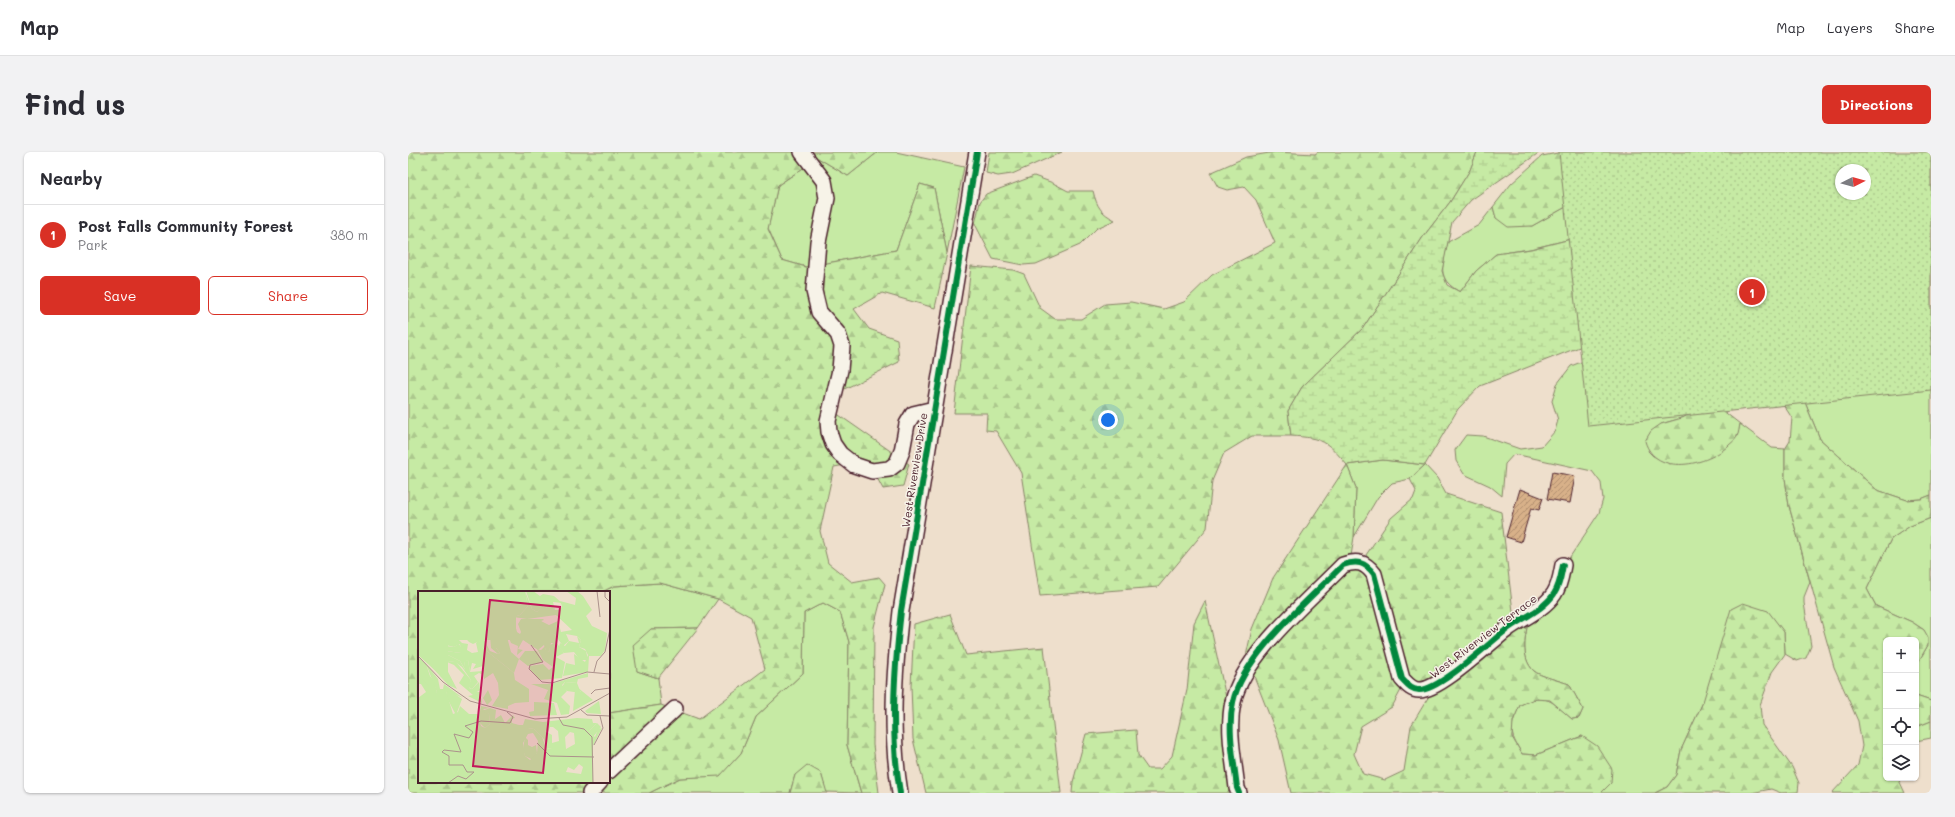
<!DOCTYPE html>
<html lang="en">
<head>
<meta charset="utf-8">
<style>
  body { margin:0; font-family:Mali,sans-serif; background:#f2f2f3; color:#2b2b33 }
  .controls { position:absolute; right:12px; bottom:12px; display:grid; overflow:hidden; border-radius:6px; box-shadow:0 1px 3px #0004 }
  .controls button { width:36px; height:36px; display:grid; place-items:center; padding:0; border:0; border-bottom:1px solid #e1e1e2; background:#fff; color:#2b2b33; font:20px sans-serif }
  .compass { position:absolute; left:1427px; top:12px; width:36px; height:36px; border-radius:50%; background:#fff; box-shadow:0 1px 3px #0004; rotate:84deg }
  .you { position:absolute; left:700px; top:268px; width:14px; height:14px; margin:-10px; border:3px solid #fff; border-radius:50%; background:#1a73e8; box-shadow:0 0 0 6px #1a73e833 }
  .badge { display:grid; place-items:center; width:26px; height:26px; border-radius:50%; background:#d93025; color:#fff; font-size:13px; font-weight:700 }
  .pin { position:absolute; translate:-50% -50%; border:2px solid #fff; box-shadow:0 1px 4px #0006 }
  .list { margin:0; padding:0; list-style:none }
  h2 { display:flex; justify-content:space-between; align-items:center; height:52px; margin:0; padding:0 16px; font-size:17px }
  h2 small { font-size:13px; font-weight:400; color:#7c7c81 }
  .list li { display:grid; grid-template-columns:26px 1fr auto; gap:12px; align-items:center; box-sizing:border-box; height:60px; padding:0 16px; border-top:1px solid #e1e1e2 }
  .list b { display:block; font-size:15px; white-space:nowrap }
  .list p { margin:0; font-size:13px; white-space:nowrap; color:#7c7c81 }
  .list em { font-size:13px; font-style:normal; color:#7c7c81 }
  .actions { display:flex; gap:8px; padding:12px 16px }
  .actions a { flex:1; padding:9px 0; border:1px solid #d93025; border-radius:6px; text-align:center; font-size:14px; color:#d93025 }
  .actions .main { background:#d93025; color:#fff }
  .icon { flex:none; width:22px; height:22px; fill:none; stroke:currentColor; stroke-width:2; stroke-linecap:round; stroke-linejoin:round }
  .map { position:relative; flex:none; width:1523px; height:641px; overflow:hidden; border-radius:6px }
  header { display:flex; align-items:center; gap:24px; box-sizing:border-box; height:56px; padding:0 20px; background:#fff; border-bottom:1px solid #e1e1e2 }
  header strong { font-size:19px }
  nav { display:flex; gap:22px; margin-inline-start:auto; font-size:14px }
  .intro { display:flex; align-items:center; justify-content:space-between; box-sizing:border-box; height:96px; padding:0 24px }
  h1 { margin:0; font-size:28px }
  .button { padding:10px 18px; border-radius:6px; background:#d93025; color:#fff; font-size:14px; font-weight:700 }
  main { display:flex; gap:24px; padding:0 24px }
  aside { flex:1; background:#fff; border-radius:6px; box-shadow:0 1px 3px #0004 }
  .map>svg:first-child { display:block }
  .green { fill:#c6eaa4; stroke:#888468; fill-rule:evenodd }
  .forest { fill:url(#forest-firs); stroke:#888468; fill-rule:evenodd }
  .wetland { fill:url(#wetland-marsh); stroke:#888468 }
  .park { fill:url(#park-dots); stroke:#888468; fill-rule:evenodd }
  .building { fill:url(#building-hatch); stroke:#4a1f2b }
  .lines { fill:none; stroke-linecap:round; stroke-linejoin:round }
  .minor-casing { stroke:#4a1f2b; stroke-width:18 }
  .minor { stroke:#f7f3e8; stroke-width:15 }
  .cycleway-casing { stroke:#f7f3e8; stroke-width:8 }
  .cycleway { stroke:#00873e; stroke-width:6 }
  .labels { text-anchor:middle; dominant-baseline:central; stroke-width:3; stroke-linejoin:round; paint-order:stroke }
  .street-label { font-size:11px; fill:#4a1f2b; stroke:#f7f3e8 }
  .inset-road { fill:none; stroke:#ac928c; stroke-width:1 }
  .view { fill:#c2185b; fill-opacity:0.15; stroke:#c2185b; stroke-width:2 }
  .inset-edge { fill:none; stroke:#4a1f2b; stroke-width:2 }
</style>
</head>
<body>
<header>
<strong>Map</strong>
<nav><a>Map</a><a>Layers</a><a>Share</a></nav>
</header>
<div class="intro"><h1>Find us</h1><a class="button">Directions</a></div>
<main>
<aside>
<h2>Nearby<small></small></h2>
<ul class="list">
<li><span class="badge">1</span><div><b>Post Falls Community Forest</b><p>Park</p></div><em>380 m</em></li>
</ul>
<div class="actions"><a class="main">Save</a><a>Share</a></div>
</aside>
<div class="map">
<svg width="1523" height="641" viewBox="0 0 1523 641">
  <defs>
    <pattern id="forest-firs" width="22" height="20" patternUnits="userSpaceOnUse"><rect width="22" height="20" fill="#c6eaa4"/><path d="M5 1l3.5 6h-7zM16 11l3.5 6h-7z" fill="#acc88d"/></pattern>
    <pattern id="wetland-marsh" width="20" height="14" patternUnits="userSpaceOnUse"><rect width="20" height="14" fill="#c6eaa4"/><path d="M1 5h8M5 5V1M11 12h8M15 12V8" fill="none" stroke="#acc88d"/></pattern>
    <pattern id="park-dots" width="8" height="8" patternUnits="userSpaceOnUse"><rect width="8" height="8" fill="#c6eaa4"/><path d="M2 2h.1M6 6h.1" fill="none" stroke="#acc88d" stroke-width="1.8" stroke-linecap="round"/></pattern>
    <pattern id="building-hatch" width="6" height="6" patternUnits="userSpaceOnUse"><rect width="6" height="6" fill="#d8b189"/><path d="M-1 1l2-2M0 6l6-6M5 7l2-2" fill="none" stroke="#b18f70"/></pattern>
  </defs>
  <rect width="100%" height="100%" fill="#eedfcc"/>
  <filter id="ink" filterUnits="userSpaceOnUse"><feTurbulence type="fractalNoise" baseFrequency=".025" numOctaves="2"/><feDisplacementMap in="SourceGraphic" scale="8" xChannelSelector="R" yChannelSelector="G"/><feConvolveMatrix kernelMatrix="1 2 1 2 8 2 1 2 1" color-interpolation-filters="sRGB"/></filter>
  <g filter="url(#ink)">
    <path class="green" d="M 470,0 L 488,0 L 556,15 L 539,101 L 526,36 L 512,32 L 488,98 L 398,115 L 374,108 L 360,76 L 370,33 L 410,6 L 440,24 Z
      M 1523,0 L 1523,343 L 1513,347 L 1499,348 L 1469,338 L 1412,287 L 1385,221 L 1274,266 L 1253,272 L 1240,299 L 1245,304 L 1262,312 L 1329,285 L 1332,272 L 1364,296 L 1377,297 L 1377,326 L 1381,354 L 1402,430 L 1396,445 L 1396,451 L 1403,494 L 1398,506 L 1389,509 L 1377,502 L 1376,480 L 1295,550 L 1273,598 L 1268,623 L 1259,635 L 1247,641 L 1193,641 L 1203,631 L 1174,584 L 1128,603 L 1114,602 C 1101,580 1101,577 1112,553 C 1139,540 1143,549 1164,567 L 1171,566 L 1175,557 L 1161,532 C 1153,529 1131,524 1126,519 C 1112,506 1117,483 1121,467 L 1191,361 L 1195,347 L 1193,331 L 1184,319 L 1106,302 L 1097,312 L 1094,344 L 1082,334 L 1056,322 L 1048,309 L 1047,298 L 1058,283 L 1075,284 L 1112,297 L 1134,294 L 1147,279 L 1150,268 L 1144,249 L 1149,232 L 1163,214 L 1193,202 L 1167,86 L 1122,97 L 1088,102 L 1068,119 L 1052,140 C 1027,126 1035,114 1040,90 L 1071,73 L 1085,55 L 1088,66 L 1124,74 L 1197,33 ZM 1433,18 L 1457,18 L 1457,42 L 1433,42 Z
      M 975,308 L 1017,313 L 1002,327 L 984,331 L 970,345 L 946,385 L 948,336 L 939,313 Z
      M 1523,366 L 1523,549 L 1508,544 L 1508,514 L 1520,493 L 1516,478 L 1504,470 L 1468,454 L 1459,437 L 1483,387 L 1502,374 Z
      M 252,431 L 310,447 L 290,476 L 243,477 L 229,519 L 250,526 L 253,553 L 201,561 L 201,440 L 194,440 L 206,434 Z
      M 415,451 L 432,460 L 441,490 L 439,593 L 453,641 L 418,640 L 413,621 L 387,623 L 382,641 L 241,641 L 272,626 L 312,623 L 333,601 L 348,565 L 395,521 L 396,461 Z
      M 1523,569 L 1523,586 L 1508,589 L 1508,575 Z"/>
    <path class="forest" d="M 0,0 L 470,0 L 440,24 L 410,6 L 370,33 L 360,77 L 374,108 L 398,115 L 488,98 L 512,32 L 526,36 L 539,101 L 527,156 L 474,141 L 446,157 L 461,177 L 489,187 L 491,210 L 422,244 L 418,254 L 501,312 L 495,334 L 475,337 L 460,309 L 426,315 L 412,379 L 420,411 L 444,430 L 471,425 L 477,432 L 466,475 L 465,593 L 471,641 L 453,641 L 439,593 L 441,490 L 432,460 L 415,451 L 396,461 L 395,521 L 348,565 L 333,601 L 312,624 L 272,626 L 241,641 L 0,641 ZM 252,431 L 310,447 L 343,465 L 357,517 L 291,567 L 253,553 L 201,561 L 201,630 L 11,630 L 11,440 L 194,440 L 206,434 Z
      M 581,0 L 654,0 L 604,22 L 590,24 L 578,21 Z
      M 867,0 L 907,2 L 910,0 L 1069,0 L 1062,18 L 1042,50 L 1015,85 L 955,176 L 894,235 L 880,259 L 883,284 L 844,284 L 816,301 L 804,329 L 799,376 L 750,435 L 632,444 L 613,321 L 588,279 L 578,278 L 579,261 L 546,261 L 563,114 L 605,118 L 616,122 L 632,156 L 647,167 L 673,167 L 697,152 L 723,150 L 756,157 L 776,150 L 804,123 L 867,91 L 848,48 L 836,35 L 819,38 L 810,35 L 802,21 L 838,5 Z
      M 1155,0 L 1180,0 L 1197,33 L 1124,74 L 1100,75 L 1088,66 L 1085,55 L 1103,32 L 1134,4 Z
      M 626,24 L 645,31 L 660,39 L 685,39 C 689,55 693,61 707,68 L 689,76 L 672,93 L 628,112 L 615,113 L 585,107 L 567,72 L 572,50 L 578,42 Z
      M 1385,221 L 1412,287 L 1469,338 L 1499,348 L 1513,347 L 1523,343 L 1523,366 L 1502,374 L 1483,387 L 1459,437 L 1468,454 L 1504,470 L 1516,478 L 1520,485 L 1520,493 L 1508,514 L 1508,488 L 1478,488 L 1478,626 L 1490,626 L 1497,641 L 1424,641 L 1450,613 L 1454,594 L 1450,569 L 1426,515 L 1381,354 L 1377,326 L 1377,297 L 1382,289 L 1384,266 L 1373,249 Z
      M 1314,258 L 1332,272 C 1331,276 1331,281 1329,284 C 1328,288 1323,291 1321,293 C 1300,314 1247,325 1237,289 L 1243,279 L 1253,272 L 1274,266 L 1287,260 Z
      M 939,313 L 948,336 L 946,385 L 943,404 L 836,513 L 844,477 L 865,426 Z
      M 1017,313 L 1029,326 L 1038,342 L 1093,360 L 1106,468 L 1063,503 L 1011,534 L 997,525 L 970,420 L 958,403 L 983,366 L 1005,347 L 1008,339 L 1002,327 Z
      M 947,414 L 962,425 L 993,538 L 984,555 L 953,574 L 946,602 L 955,622 L 977,628 L 996,619 L 1003,574 L 1024,539 L 1121,467 C 1117,483 1112,506 1126,519 C 1131,524 1153,529 1161,532 L 1175,557 L 1171,566 L 1164,567 L 1142,548 L 1126,547 L 1112,553 L 1105,569 L 1104,585 L 1114,602 L 1128,603 L 1174,584 L 1189,594 L 1204,617 L 1203,631 L 1193,641 L 883,641 L 871,588 L 844,519 L 855,500 L 938,417 Z
      M 797,449 L 820,555 L 823,641 L 664,641 L 665,630 L 678,582 L 728,578 L 730,603 L 740,617 L 752,617 L 764,604 L 779,538 L 786,471 Z
      M 1335,451 L 1360,459 L 1376,480 L 1377,502 L 1364,520 L 1352,553 L 1354,573 L 1384,615 L 1391,631 L 1390,640 L 1373,641 L 1363,637 L 1343,641 L 1247,641 L 1259,635 L 1268,623 L 1273,598 L 1295,550 L 1323,457 Z
      M 542,462 L 558,503 L 636,495 L 653,641 L 518,641 L 505,587 L 503,534 L 506,472 Z
      M 290,476 L 250,526 L 229,519 L 225,493 L 243,477 Z
      M 1508,544 L 1523,549 L 1523,569 L 1508,575 Z
      M 399,613 L 413,621 L 419,641 L 382,641 L 387,623 Z"/>
    <path class="wetland" d="M 1069,0 L 1132,0 L 1063,48 L 1044,70 L 1034,119 L 1039,133 L 1052,140 L 1068,119 L 1088,102 L 1123,97 L 1167,86 L 1202,183 L 1072,234 L 1050,257 L 1017,313 L 975,308 L 939,313 C 919,289 915,286 883,284 L 880,259 L 894,235 L 955,176 L 1015,85 L 1042,50 L 1062,18 Z"/>
    <path class="park" d="M 1151,0 L 1523,0 L 1523,238 L 1180,274 ZM 1433,18 L 1457,18 L 1457,42 L 1433,42 Z"/>
    <path class="building" d="M 1144,320 L 1167,324 L 1162,351 L 1139,347 Z
      M 1112,337 L 1135,346 L 1131,358 L 1123,356 L 1113,390 L 1098,385 Z"/>
    <g class="lines">
      <g class="minor-casing">
        <path id="minor" d="M 394,0 L 416,29 L 419,46 L 410,90 L 406,139 L 411,160 L 430,182 L 434,194 L 432,218 L 420,269 L 421,280 L 425,292 L 432,302 L 446,313 L 464,319 L 481,317 L 489,311 L 494,299 L 499,272 L 505,262 L 526,257
          M 201,619 L 267,557
          M 182,641 L 192,630
          M 492,641 C 482,580 486,521 493,459 L 569,0
          M 831,641 L 829,636 C 826,608 819,578 825,550 C 835,503 901,448 935,413 C 949,408 957,410 966,422 L 994,527 C 999,532 1003,538 1011,538 C 1031,539 1081,491 1098,478 C 1114,466 1135,458 1146,442 C 1152,433 1153,423 1155,413"/>
      </g>
      <use href="#minor" class="minor"/>
      <g class="cycleway-casing">
        <path id="cycleway" d="M 492,641 C 482,580 486,521 493,459 L 569,0
          M 831,641 L 829,636 C 826,608 819,578 825,550 C 835,503 901,448 935,413 C 949,408 957,410 966,422 L 994,527 C 999,532 1003,538 1011,538 C 1031,539 1081,491 1098,478 C 1114,466 1135,458 1146,442 C 1152,433 1153,423 1155,413"/>
      </g>
      <use href="#cycleway" class="cycleway"/>
    </g>
  </g>
  <g class="labels">
    <g class="street-label">
      <text transform="translate(506 318) rotate(-81)">West Riverview Drive</text>
      <text transform="translate(1075 484) rotate(-37)">West Riverview Terrace</text>
    </g>
  </g>
  <g transform="translate(10 439)">
    <rect width="192" height="192" fill="#eedfcc"/>
    <path d="M 57,0 L 107,0 L 110,15 L 102,24 L 95,26 L 99,41 L 102,43 L 103,41 L 100,33 L 103,28 L 125,28 L 126,29 L 123,30 L 130,40 L 139,45 L 139,53 L 133,52 L 131,61 L 128,60 L 126,54 L 120,59 L 105,49 L 100,58 L 105,59 L 99,64 L 100,55 L 93,52 L 91,47 L 78,49 L 78,57 L 82,62 L 80,63 L 73,57 L 72,45 L 55,53 L 51,51 L 39,38 L 13,75 L 0,49 L 0,10 ZM 108,0 L 115,0 L 122,5 L 125,3 L 136,5 L 144,12 L 135,11 L 137,19 L 134,14 L 130,17 L 125,15 L 119,21 L 114,18 ZM 159,45 L 163,49 L 161,56 L 168,60 L 170,69 L 162,69 L 156,61 L 146,62 L 141,56 L 142,52 L 147,55 L 151,50 L 161,52 ZM 41,53 L 44,58 L 43,62 L 28,60 L 28,55 L 36,56 ZM 28,63 L 42,70 L 47,79 L 46,70 L 50,69 L 52,81 L 65,80 L 65,84 L 61,82 L 56,85 L 60,91 L 54,98 L 50,96 L 53,89 L 44,76 L 37,71 L 29,70 ZM 0,66 L 8,73 L 12,85 L 16,90 L 19,101 L 16,103 L 0,84 ZM 147,91 L 159,92 L 163,102 L 149,100 L 144,96 ZM 31,99 L 44,108 L 38,124 L 29,107 L 28,100 ZM 63,115 L 72,117 L 65,118 L 71,123 L 72,133 L 67,137 L 60,130 ZM 179,132 L 183,136 L 175,146 L 171,140 ZM 110,133 L 130,133 L 127,140 L 134,144 L 134,158 L 128,157 L 126,148 L 116,138 L 110,137 ZM 107,146 L 110,149 L 110,154 L 114,156 L 118,154 L 119,162 L 115,169 L 107,165 L 105,158 Z" fill="#c6eaa4"/>
    <path d="M 107,0 L 114,18 L 119,21 L 124,15 L 130,17 L 133,14 L 137,19 L 142,19 L 144,15 L 142,10 L 157,14 L 158,7 L 148,0 L 159,0 L 165,5 L 174,19 L 168,25 L 174,35 L 189,42 L 187,59 L 183,65 L 171,65 L 170,81 L 145,85 L 148,72 L 157,74 L 156,63 L 167,71 L 170,64 L 167,58 L 161,56 L 163,49 L 159,45 L 148,43 L 151,50 L 145,55 L 137,44 L 120,36 L 123,30 L 131,34 L 140,30 L 143,41 L 154,39 L 138,24 L 109,28 L 95,26 L 102,24 L 110,15 ZM 40,48 L 44,52 L 50,53 L 49,59 L 54,62 L 60,61 L 58,52 L 61,49 L 65,57 L 96,82 L 97,89 L 111,98 L 111,111 L 97,112 L 90,115 L 90,118 L 74,115 L 81,104 L 80,92 L 75,82 L 66,88 L 65,75 L 55,78 L 58,73 L 54,72 L 52,81 L 50,69 L 46,71 L 48,80 L 42,70 L 28,63 L 29,70 L 38,71 L 53,89 L 51,97 L 54,98 L 61,91 L 62,99 L 59,101 L 62,101 L 64,112 L 38,99 L 50,105 L 55,104 L 41,92 L 46,84 L 36,74 L 29,71 L 27,75 L 39,98 L 30,94 L 13,75 L 20,50 ZM 42,53 L 43,62 L 28,60 L 28,54 L 36,56 ZM 138,51 L 146,62 L 138,66 L 147,71 L 144,87 L 121,89 L 111,77 L 112,75 L 125,73 L 131,79 L 135,76 L 125,69 L 119,58 L 123,59 L 129,53 L 127,58 L 131,61 L 132,54 ZM 107,60 L 119,60 L 125,71 L 110,75 L 101,68 ZM 8,73 L 20,88 L 22,98 L 25,98 L 26,93 L 45,107 L 28,100 L 35,123 L 40,121 L 42,115 L 51,123 L 60,123 L 63,135 L 67,137 L 72,133 L 71,123 L 64,120 L 72,117 L 78,119 L 77,128 L 83,124 L 87,132 L 95,124 L 97,127 L 94,128 L 94,132 L 101,134 L 105,134 L 107,128 L 125,131 L 159,127 L 174,128 L 175,132 L 179,132 L 171,140 L 177,146 L 180,138 L 184,137 L 175,155 L 175,192 L 0,192 L 0,107 L 8,101 L 3,93 L 0,93 L 0,84 L 11,95 L 14,94 L 16,102 L 19,101 ZM 113,133 L 130,133 L 126,139 L 130,141 L 132,136 L 135,136 L 140,140 L 141,150 L 134,152 L 134,158 L 128,157 L 124,146 L 116,138 L 110,137 L 110,133 ZM 152,141 L 156,142 L 157,153 L 148,158 L 147,146 ZM 115,142 L 120,150 L 119,162 L 112,169 L 107,165 L 105,152 L 110,143 ZM 161,173 L 165,176 L 163,183 L 148,181 L 150,176 L 156,179 ZM 170,82 L 170,86 L 160,88 L 159,92 L 147,91 L 144,94 L 149,100 L 143,106 L 152,115 L 151,123 L 143,124 L 139,112 L 126,108 L 130,99 L 113,93 L 133,93 ZM 159,96 L 175,109 L 155,120 L 157,99 L 163,101 ZM 70,99 L 74,109 L 69,114 L 65,107 ZM 181,110 L 183,123 L 169,122 L 167,120 ZM 116,111 L 136,112 L 139,124 L 112,125 L 111,121 L 116,120 Z" fill="#c6eaa4" fill-rule="evenodd"/>
    <path d="M 63,43 L 72,60 L 80,63 L 82,62 L 78,57 L 78,49 L 89,46 L 93,61 L 101,68 L 96,82 L 65,57 L 61,51 Z" fill="#c6eaa4"/>
    <path d="M 0,0 L 98,0 L 98,49 L 30,49 L 30,91 L 0,64 Z" fill="#c6eaa4"/>
    <path class="inset-road" d="M 179,0 L 182,26M 187,0 L 187,6 L 192,11M 113,54 L 125,71 L 112,74 L 111,78 L 124,91 L 134,92 L 169,81 L 192,83M 0,65 L 25,91 L 52,110 L 117,128 L 149,126 L 192,102M 176,81 L 179,70 L 187,61 L 192,38M 173,103 L 177,99 L 192,97M 163,119 L 169,124 L 192,125M 141,127 L 145,134 L 166,138 L 174,146 L 175,192M 119,152 L 132,165 L 176,166M 176,154 L 185,137 L 182,125M 30,192 L 40,185 L 48,188 L 56,181 L 49,181 L 45,174 L 31,174 L 31,165 L 24,161 L 26,159 L 43,161 L 36,143 L 51,147 L 55,141 L 47,135 L 63,130 L 92,132 L 95,126 L 89,121"/>
    <path class="view" d="M 72,9 L 142,16 L 125,182 L 55,175 Z"/>
    <rect width="192" height="192" class="inset-edge"/>
  </g>
</svg>
<div class="controls">
<button>+</button>
<button>−</button>
<button><svg class="icon" aria-label="locate" viewBox="0 0 24 24"><circle cx="12" cy="12" r="6"/><path d="M12 2v4M12 18v4M2 12h4M18 12h4"/></svg></button>
<button><svg class="icon" aria-label="layers" viewBox="0 0 24 24"><path d="M12 4l9 5-9 5-9-5zM3 14l9 5 9-5"/></svg></button>
</div>
<svg class="compass" viewBox="-18 -18 36 36"><path d="M0-13l5 13h-10z" fill="#e53935"/><path d="M0 13l5-13h-10z" fill="#7c7c81"/></svg>
<div class="you"></div>
<div class="pin badge" style="left:1344px;top:140px">1</div>
</div>
</main>
</body>
</html>
